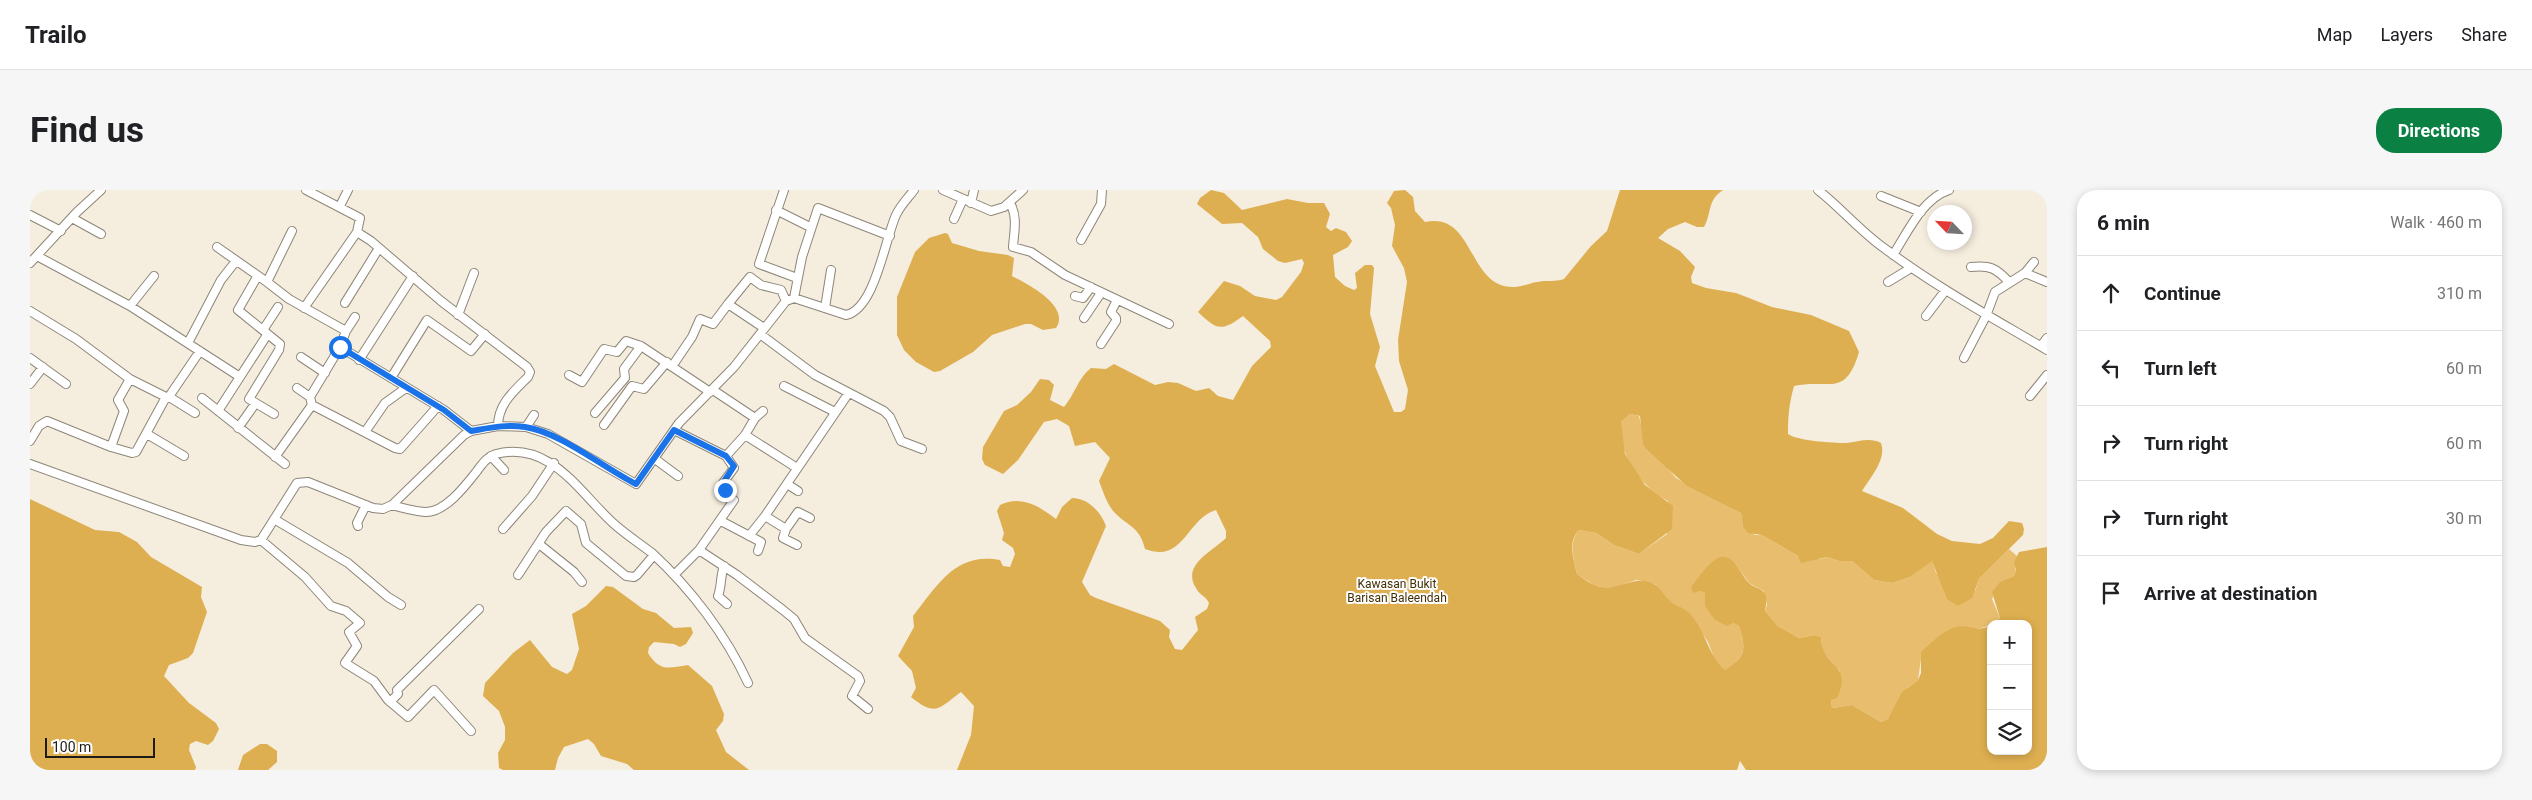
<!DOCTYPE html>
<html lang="en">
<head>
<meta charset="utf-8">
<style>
  body { margin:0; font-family:Roboto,sans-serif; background:#f6f6f6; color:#202124 }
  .controls { position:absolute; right:15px; bottom:15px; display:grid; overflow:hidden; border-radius:10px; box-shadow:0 2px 8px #0003 }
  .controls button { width:45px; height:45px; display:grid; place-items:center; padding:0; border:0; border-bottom:1px solid #e0e0e0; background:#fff; color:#202124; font:25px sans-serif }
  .compass { position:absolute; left:1897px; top:15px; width:45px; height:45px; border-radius:50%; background:#fff; box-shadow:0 2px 8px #0003; rotate:295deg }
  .scale { position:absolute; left:15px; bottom:12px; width:110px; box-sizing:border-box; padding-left:5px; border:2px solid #1e1b16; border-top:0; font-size:14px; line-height:18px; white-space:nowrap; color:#1e1b16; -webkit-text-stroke:4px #fff; paint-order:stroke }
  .stop { position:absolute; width:15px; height:15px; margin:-11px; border:4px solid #1a73e8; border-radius:50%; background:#fff }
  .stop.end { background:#1a73e8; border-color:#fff; box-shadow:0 1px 5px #0008 }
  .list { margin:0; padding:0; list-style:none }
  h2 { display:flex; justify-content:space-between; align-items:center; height:65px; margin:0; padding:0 20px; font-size:21px }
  h2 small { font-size:16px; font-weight:400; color:#757577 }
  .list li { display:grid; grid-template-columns:32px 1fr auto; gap:15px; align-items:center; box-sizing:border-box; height:75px; padding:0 20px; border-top:1px solid #e0e0e0 }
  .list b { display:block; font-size:19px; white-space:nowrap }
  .list em { font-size:16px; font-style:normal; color:#757577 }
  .icon { flex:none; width:28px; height:28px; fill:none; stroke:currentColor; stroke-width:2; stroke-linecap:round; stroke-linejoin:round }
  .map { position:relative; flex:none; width:2017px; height:580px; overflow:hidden; border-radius:20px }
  header { display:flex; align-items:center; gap:30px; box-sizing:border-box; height:70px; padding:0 25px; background:#fff; border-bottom:1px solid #e0e0e0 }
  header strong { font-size:24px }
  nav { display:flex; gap:28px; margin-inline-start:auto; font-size:18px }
  .intro { display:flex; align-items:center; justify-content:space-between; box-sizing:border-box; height:120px; padding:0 30px }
  h1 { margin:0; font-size:35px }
  .button { padding:12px 22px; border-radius:20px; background:#0b8043; color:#fff; font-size:18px; font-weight:700 }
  main { display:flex; gap:30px; padding:0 30px }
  aside { flex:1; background:#fff; border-radius:20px; box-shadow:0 2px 8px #0003 }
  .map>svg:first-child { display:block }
  .green { fill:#e8be6e }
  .forest { fill:#deaf51 }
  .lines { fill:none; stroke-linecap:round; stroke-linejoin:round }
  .minor-casing { stroke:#8d8678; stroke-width:10 }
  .minor { stroke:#fff; stroke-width:8 }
  .route { stroke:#1a73e8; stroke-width:6 }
  .labels { text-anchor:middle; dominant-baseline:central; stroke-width:4; stroke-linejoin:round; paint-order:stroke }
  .park-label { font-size:12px; fill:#422f05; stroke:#fff }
</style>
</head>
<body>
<header>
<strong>Trailo</strong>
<nav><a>Map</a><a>Layers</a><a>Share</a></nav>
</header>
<div class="intro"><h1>Find us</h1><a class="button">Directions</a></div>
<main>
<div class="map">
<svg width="2017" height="580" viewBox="0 0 2017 580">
  <rect width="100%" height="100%" fill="#f5edde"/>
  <path class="green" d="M 1600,224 L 1609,226 L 1617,260 L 1637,277 L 1646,288 L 1711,323 L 1713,337 L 1725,345 L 1732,345 L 1768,366 L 1790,369 L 1797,367 L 1809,371 L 1822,371 L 1844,390 L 1862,393 L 1880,387 L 1902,370 L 1906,383 L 1945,401 L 1949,389 L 1979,359 L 1988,367 L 1984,386 L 1971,391 L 1962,409 L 1970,428 C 1957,438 1948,441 1932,437 L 1891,469 L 1888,490 L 1877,498 L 1858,529 L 1851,532 L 1822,515 L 1802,518 L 1801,510 L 1810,481 L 1792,461 L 1791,447 L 1784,445 L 1769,448 L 1748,436 L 1735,421 L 1737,415 L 1734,401 L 1719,393 L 1706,375 L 1688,368 L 1669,387 L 1669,401 L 1676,403 L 1703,433 L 1709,436 C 1717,460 1715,466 1695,481 L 1686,473 L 1678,452 L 1656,420 L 1640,412 L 1626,395 L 1620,392 L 1606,390 L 1585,397 L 1572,397 L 1565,396 L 1547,384 C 1544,370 1538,352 1549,340 L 1566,343 L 1584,355 L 1609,364 L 1637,344 L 1638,311 C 1610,296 1588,264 1591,232 Z"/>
  <path class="forest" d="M 1181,0 L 1194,3 L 1212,20 L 1257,9 L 1278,13 L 1294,13 L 1300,24 L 1296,37 L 1301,41 L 1306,38 L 1316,42 L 1322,51 L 1318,57 L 1303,65 L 1305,87 L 1315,96 L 1324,100 L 1327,98 L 1325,83 L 1335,75 L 1342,75 L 1344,78 L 1340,124 L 1350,157 L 1345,176 L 1364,222 L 1371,222 L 1375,219 L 1378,200 L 1369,171 L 1368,150 L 1377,92 L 1374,78 L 1362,56 L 1365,35 L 1361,18 L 1357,13 L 1364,1 L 1375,0 L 1383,7 L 1385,21 L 1395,32 C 1445,21 1437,98 1484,97 C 1492,97 1500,93 1507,92 C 1516,90 1525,92 1534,89 L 1561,56 L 1577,41 L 1590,0 L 1693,0 C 1677,10 1682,23 1674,37 L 1667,37 L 1655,32 L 1638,39 L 1628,48 L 1650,61 L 1665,77 L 1661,87 L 1662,93 L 1676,98 L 1706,103 L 1742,117 L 1781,125 L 1819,141 L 1829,162 C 1815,209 1799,188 1764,196 C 1759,214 1758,226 1758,244 C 1768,251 1803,253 1816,253 C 1828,252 1840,247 1851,253 C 1857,269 1840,288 1832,301 L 1873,318 L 1907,344 L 1922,351 L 1950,354 L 1963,348 L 1979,331 L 1992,333 L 1994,339 L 1993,345 L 1949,389 L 1942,408 L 1928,416 L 1917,409 L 1902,371 L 1880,387 L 1862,393 L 1844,390 L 1822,371 L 1809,371 L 1797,367 L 1771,373 L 1768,366 L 1732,345 L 1718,343 L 1713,337 L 1711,323 L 1657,296 L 1617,260 L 1613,254 L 1610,226 L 1600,224 L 1591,232 L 1595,264 L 1615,295 L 1643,316 L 1642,339 L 1609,364 L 1584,355 L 1566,343 L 1549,340 C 1537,352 1544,370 1547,384 C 1553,388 1560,394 1567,396 C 1585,402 1602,386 1620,392 C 1629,395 1633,404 1639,410 C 1643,415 1651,416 1656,420 C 1675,436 1677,465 1695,480 C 1715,467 1717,460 1709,436 L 1703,433 L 1697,436 L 1685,430 L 1675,416 L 1675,403 L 1669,401 L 1663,403 L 1661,397 C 1668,388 1678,373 1688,368 C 1704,361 1711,387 1720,394 C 1724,397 1730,398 1734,402 C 1738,407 1736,415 1735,421 L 1748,436 L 1769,448 L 1784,445 L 1791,447 C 1791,479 1824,471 1807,508 L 1801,510 L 1802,518 L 1822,515 L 1851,532 L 1858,529 L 1872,502 L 1888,490 L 1891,483 L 1891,462 C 1901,453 1913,440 1926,437 C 1939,434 1948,443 1961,435 L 1961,561 L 1998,561 L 1998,434 L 1963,434 L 1970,428 L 1962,402 L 1971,391 L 1984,386 L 1986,379 L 1984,372 L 1989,362 L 2017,357 L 2017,580 L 1716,580 L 1710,571 L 1707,580 L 927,580 L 941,545 L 944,516 L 931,502 C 908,519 906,527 881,507 L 886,498 L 882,481 L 868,466 L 884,437 L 883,426 C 908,395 925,362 970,370 L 973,376 L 980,377 L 985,364 L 983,358 L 972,350 L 974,343 L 967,321 L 970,315 C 991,305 1009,316 1026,329 L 1032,317 L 1042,308 C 1058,308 1071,322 1076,336 L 1052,392 L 1060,405 L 1066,408 L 1130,431 L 1140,440 L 1139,447 L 1145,459 L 1152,460 L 1168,440 L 1165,427 L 1177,419 L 1179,413 C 1176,406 1169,405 1166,398 C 1151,375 1183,361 1196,348 L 1196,341 L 1186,320 C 1156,329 1154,374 1115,359 C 1110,337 1099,337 1085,323 C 1077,315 1073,301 1069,291 L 1080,268 L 1065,252 L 1045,256 L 1039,236 L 1027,229 L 1014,232 L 988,270 L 973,284 L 955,275 L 952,269 L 953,257 L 974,221 L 987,215 L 1001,202 L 1010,189 L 1019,190 L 1024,195 L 1020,210 L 1034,217 C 1045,204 1048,188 1061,178 L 1076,179 L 1084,174 L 1125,195 L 1138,192 L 1148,193 L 1166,201 L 1179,198 L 1188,206 L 1203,210 L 1222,176 L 1241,157 L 1240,151 L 1213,126 C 1191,142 1187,140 1168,122 L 1194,91 L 1210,96 L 1225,106 L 1246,110 L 1252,107 L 1271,82 L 1274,73 L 1272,69 L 1255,73 L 1248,71 L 1233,59 L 1228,47 L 1212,33 L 1192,34 L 1167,14 L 1170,8 Z
    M 915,43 L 918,44 L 922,53 L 949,61 L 978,65 L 984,68 L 982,86 C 997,94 1041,116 1026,138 L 1013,140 L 1001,134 L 995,134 L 962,145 L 943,162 L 910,181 L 904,182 L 886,172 L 874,160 L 867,145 L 867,107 L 885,62 L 899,48 Z
    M 0,309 L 65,340 L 89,342 L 107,352 L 121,367 L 172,397 L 171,407 L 177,422 L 163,463 L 158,468 L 139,475 L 134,486 L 159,513 L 186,533 L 189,539 L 183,551 L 178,555 L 166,551 L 160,554 L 159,560 L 166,577 L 165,580 L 0,580 Z
    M 576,396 L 583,397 L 613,419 L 626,423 L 644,438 L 661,437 L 663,443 L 656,454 L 650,457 L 644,454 L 624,452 L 619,457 L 618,463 C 630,482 638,478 658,475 L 682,496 L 694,524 L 693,531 L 686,540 L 696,562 L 719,580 L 604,580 L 597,574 L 571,566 L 564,554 L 558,549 L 534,557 L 528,568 L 525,580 L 473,580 L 469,578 L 468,563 L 475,550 L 475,537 L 469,521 L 453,506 L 455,493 L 483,463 L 500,450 L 522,477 L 537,484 L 542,480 L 549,459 L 542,424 L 556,416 Z
    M 230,554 L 237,554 L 247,561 L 247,572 L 238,580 L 208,580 L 213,565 Z"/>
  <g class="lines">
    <g class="minor-casing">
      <path id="minor" d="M 276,0 L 330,28 L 327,42 L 341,51 L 411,111 L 497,177 L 500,182 L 498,187 C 484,201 468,214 468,236
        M 754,0 L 729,74 L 767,88
        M 913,0 L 961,21 L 974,17 L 993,0
        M 1788,0 C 1811,18 1830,41 1854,58 C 1906,97 1961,127 2017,160
        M 1851,6 L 1891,22
        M 941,13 L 944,0
        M 980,13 C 988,27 984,42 983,57 L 1001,62 L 1035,85 L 1139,134
        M 310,16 L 318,0
        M 746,20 L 780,37
        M 0,25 L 31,41
        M 42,28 L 71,44
        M 924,29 L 933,9
        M 1051,50 L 1071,14 L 1072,0
        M 187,57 L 237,92 L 262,41
        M 1863,65 C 1878,42 1892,9 1919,0
        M 7,66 L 100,116 L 210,187
        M 0,73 L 47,22 L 71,0
        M 1941,77 C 1960,75 1966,78 1979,92
        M 1995,83 L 2004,72
        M 227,87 L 208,120 L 250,154 L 249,160 L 219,209 L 244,224
        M 237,92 L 259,109 L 316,141
        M 1858,92 L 1881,78
        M 1045,106 L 1053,108 L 1061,97
        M 764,108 L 772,67 L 788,18 L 860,46
        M 315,113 L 349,58
        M 100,116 L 124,86
        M 274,118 L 327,42
        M 795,118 L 801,80
        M 0,121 L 46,149 L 100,189 L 138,208 L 170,161
        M 428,125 L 444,83
        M 1896,126 L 1915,101
        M 1054,128 L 1071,103
        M 734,138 L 698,114 L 720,87 L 731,95 L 751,100 L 756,111
        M 233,140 L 248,117
        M 730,144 L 785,185 L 854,221 L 860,227 L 871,251 L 892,259
        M 158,153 L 191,90 L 206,71
        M 1071,154 L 1086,131 L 1086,128 L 1081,122 L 1087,110
        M 2011,156 L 2017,148
        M 310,157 L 414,220 L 441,241
        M 271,167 L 295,183
        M 0,168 L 36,194
        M 1934,168 L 1956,126 L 1965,102 L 1995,83 L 2017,92
        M 329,170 L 383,86
        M 643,175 L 662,147 L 670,129 L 683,134 L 698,114
        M 539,185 L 552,192 L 574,159 L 587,162 L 596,151 L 611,156 L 680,202
        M 361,188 L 397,130 L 441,161 L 455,144
        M 0,194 L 13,177
        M 754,196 L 805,222
        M 267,198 L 280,207 L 282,215 L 365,258 L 370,259 L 408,216
        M 683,200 L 725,228
        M 2000,206 L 2017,185
        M 280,207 L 310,157 L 316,141 L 325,127
        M 141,208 L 165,223
        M 172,208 L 255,274
        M 188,221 L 237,145
        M 733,221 L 725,228 L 715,245 L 767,278
        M 565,223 L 595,188 L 594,179 L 611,156
        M 574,235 L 602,196 L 614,199 L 637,172
        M 496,237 L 504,225
        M 208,238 L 225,214
        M 644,240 L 696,266 L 715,245
        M 335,242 L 355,213 L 376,198
        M 117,244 L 154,266
        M 0,251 L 9,236 L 17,231 L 81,257 L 94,221 L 88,210 L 100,189
        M 81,257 L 102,263 L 106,262 L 136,207
        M 461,266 L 474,280
        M 245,267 L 282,215
        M 625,269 L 648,286
        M 0,274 L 211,350 L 225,352 L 231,350 L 267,293 L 278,292 L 343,318 L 353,319 L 362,315 L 434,245 L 441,241 L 468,236 L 496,237 L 518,244 L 606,294 L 649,233 L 704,177 L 756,111 L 764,108 L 816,125 C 845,119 855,49 866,25 C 870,16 878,8 884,0
        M 757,294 L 768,301
        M 695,300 L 693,293 L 704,278 L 696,266
        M 362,315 C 372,318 384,321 395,322 C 415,323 436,295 447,281 C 452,274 457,267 466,264 C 520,250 549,302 583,333 C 595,344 609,353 622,363 C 661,399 696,445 718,493
        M 780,328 L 768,322 L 756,339 L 735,326 L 818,204
        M 244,329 L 318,373 L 358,407 L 371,415
        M 691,331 L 731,352 L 728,361
        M 328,336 L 327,333 L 336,315
        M 473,339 L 502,306 L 524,273
        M 756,339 L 753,348 L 767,355
        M 719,346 L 735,326
        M 231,350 L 275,387 L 301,416 L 316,421 L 330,433 L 319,442 L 327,456 L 315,473 L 344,491 L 358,510 L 378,527 L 404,500 L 441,541
        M 509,354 L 544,382 L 552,392
        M 669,360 L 704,310
        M 694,376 C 690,387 692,395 688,406 L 697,414
        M 488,385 L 516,342 L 536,321 L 551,334 L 556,353 L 596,386 L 604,387 L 607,385 L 624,365
        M 644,385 L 669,360 L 707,385 L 753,420 L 764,429 L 775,448 L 828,486 L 830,491 L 822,506 L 838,519
        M 360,512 L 368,504 L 367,500 L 449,419"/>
    </g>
    <use href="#minor" class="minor"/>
  </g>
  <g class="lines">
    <path class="route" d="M 310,157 L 414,220 L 441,241 C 459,238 476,234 495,237 C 530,242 574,278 606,294 L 644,240 L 696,266 L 704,276 L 693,293 L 695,300"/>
  </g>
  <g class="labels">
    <g class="park-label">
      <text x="1367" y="394">Kawasan Bukit<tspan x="1367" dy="14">Barisan Baleendah</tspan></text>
    </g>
  </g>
</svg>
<div class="controls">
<button>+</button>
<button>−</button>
<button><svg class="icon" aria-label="layers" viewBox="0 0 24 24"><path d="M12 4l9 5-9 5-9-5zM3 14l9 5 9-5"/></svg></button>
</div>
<svg class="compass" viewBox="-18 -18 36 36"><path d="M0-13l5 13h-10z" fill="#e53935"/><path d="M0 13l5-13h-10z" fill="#757577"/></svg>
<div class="scale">100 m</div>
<div class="stop" style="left:310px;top:157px"></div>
<div class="stop end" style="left:695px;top:300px"></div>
</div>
<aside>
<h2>6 min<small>Walk · 460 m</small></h2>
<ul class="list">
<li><svg class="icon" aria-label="ahead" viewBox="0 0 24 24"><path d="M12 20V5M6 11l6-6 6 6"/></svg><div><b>Continue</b></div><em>310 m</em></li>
<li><svg class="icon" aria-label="left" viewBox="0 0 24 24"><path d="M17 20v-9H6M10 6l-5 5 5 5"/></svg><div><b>Turn left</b></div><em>60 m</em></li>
<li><svg class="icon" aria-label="right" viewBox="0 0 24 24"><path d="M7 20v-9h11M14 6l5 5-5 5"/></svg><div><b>Turn right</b></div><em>60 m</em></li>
<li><svg class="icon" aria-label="right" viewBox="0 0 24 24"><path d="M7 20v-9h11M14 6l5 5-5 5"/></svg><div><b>Turn right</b></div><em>30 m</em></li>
<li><svg class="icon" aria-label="arrive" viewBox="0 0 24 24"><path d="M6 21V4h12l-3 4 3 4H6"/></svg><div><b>Arrive at destination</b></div></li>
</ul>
</aside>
</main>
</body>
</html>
